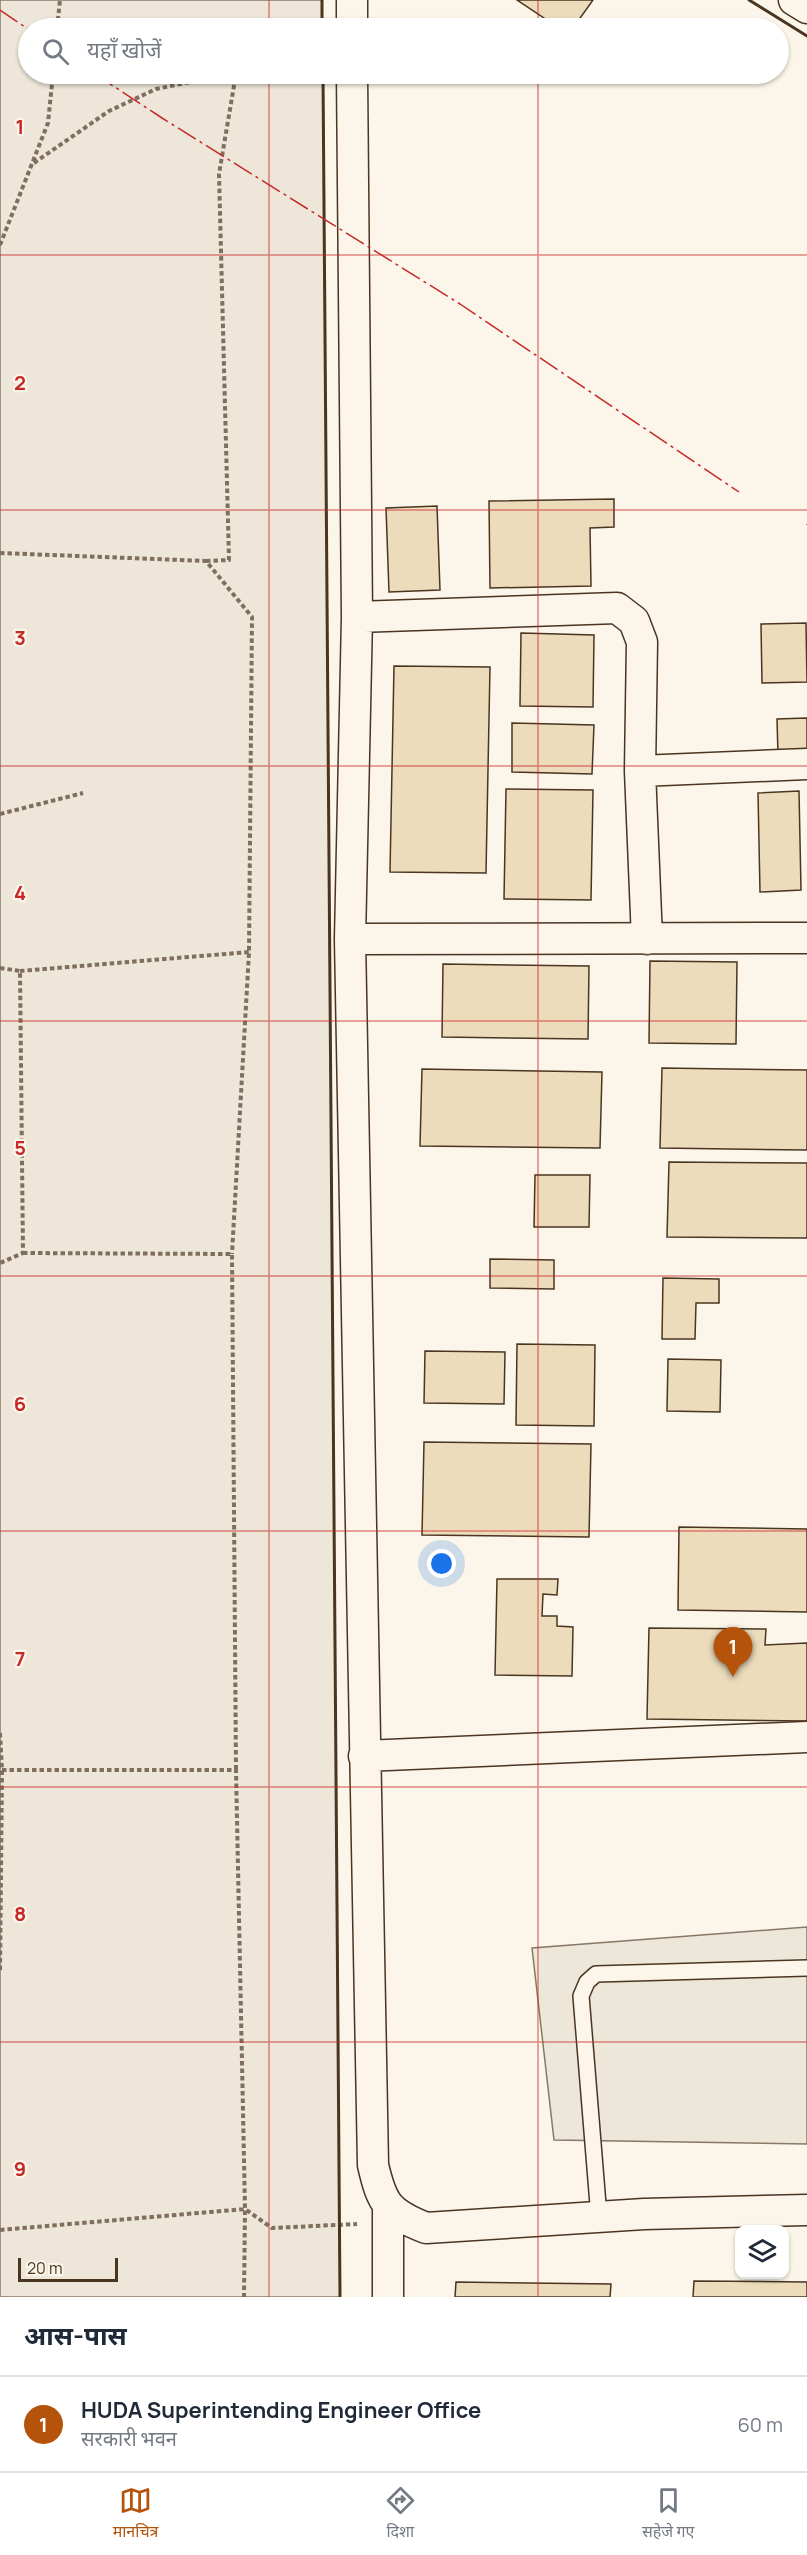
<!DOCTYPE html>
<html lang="hi">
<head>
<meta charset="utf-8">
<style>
  body { margin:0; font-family:Manrope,"Noto Sans Devanagari",sans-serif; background:#f2f2f3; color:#1f2937 }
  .controls { position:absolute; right:18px; bottom:18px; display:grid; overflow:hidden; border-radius:12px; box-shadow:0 2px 4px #0004 }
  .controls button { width:54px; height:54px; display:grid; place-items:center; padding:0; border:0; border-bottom:2px solid #e0e1e3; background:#fff; color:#1f2937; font:30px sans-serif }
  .scale { position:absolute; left:18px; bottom:15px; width:100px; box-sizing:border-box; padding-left:6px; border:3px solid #4a3520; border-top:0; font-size:16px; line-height:21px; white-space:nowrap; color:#4a3520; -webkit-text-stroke:4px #fbf6e9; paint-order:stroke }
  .you { position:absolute; left:442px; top:1564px; width:21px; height:21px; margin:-15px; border:4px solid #fff; border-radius:50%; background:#1a73e8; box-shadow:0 0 0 9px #1a73e833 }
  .badge { display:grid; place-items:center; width:39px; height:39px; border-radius:50%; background:#b45309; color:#fff; font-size:20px; font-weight:700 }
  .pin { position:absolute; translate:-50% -50px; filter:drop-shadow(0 2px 3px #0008) }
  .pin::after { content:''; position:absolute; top:32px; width:21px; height:18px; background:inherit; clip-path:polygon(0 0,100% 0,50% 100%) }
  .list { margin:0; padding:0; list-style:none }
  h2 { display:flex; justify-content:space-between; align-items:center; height:78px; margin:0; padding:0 24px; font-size:26px }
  h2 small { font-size:20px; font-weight:400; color:#747a83 }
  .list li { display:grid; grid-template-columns:39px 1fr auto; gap:18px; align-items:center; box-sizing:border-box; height:96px; padding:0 24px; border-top:2px solid #e0e1e3 }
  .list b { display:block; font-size:22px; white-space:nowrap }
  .list p { margin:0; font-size:20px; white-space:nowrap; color:#747a83 }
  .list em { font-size:20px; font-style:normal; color:#747a83 }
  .icon { flex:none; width:33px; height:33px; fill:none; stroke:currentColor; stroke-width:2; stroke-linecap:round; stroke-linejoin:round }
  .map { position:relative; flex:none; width:807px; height:2297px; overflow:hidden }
  .search { position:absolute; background:#fff; box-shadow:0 2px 4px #0004; left:18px; right:18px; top:18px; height:66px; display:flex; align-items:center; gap:15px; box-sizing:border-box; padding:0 21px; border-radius:33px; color:#747a83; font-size:22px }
  .sheet { height:174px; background:#fff }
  nav { display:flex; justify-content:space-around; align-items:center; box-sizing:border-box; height:84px; border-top:2px solid #e0e1e3; background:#fff; font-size:16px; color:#747a83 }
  nav a { display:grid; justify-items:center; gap:3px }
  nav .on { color:#b45309 }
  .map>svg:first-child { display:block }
  .green { fill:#ede6d9; stroke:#887966; stroke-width:1.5 }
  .parking { fill:#ede7d9; stroke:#887966; stroke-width:1.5 }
  .building { fill:#ecdcbc; stroke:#4a3520; stroke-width:1.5 }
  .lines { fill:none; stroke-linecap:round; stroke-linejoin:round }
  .service-casing { stroke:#4a3520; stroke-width:18 }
  .minor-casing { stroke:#4a3520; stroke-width:33 }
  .path { stroke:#7f6f5c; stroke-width:4; stroke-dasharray:4.5 3; stroke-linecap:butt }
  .service { stroke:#fbf6e9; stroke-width:15 }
  .minor { stroke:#fbf6e9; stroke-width:30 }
  .wall { stroke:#4a3520; stroke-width:3 }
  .power { stroke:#c62828; stroke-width:1.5; stroke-dasharray:21 4.5 3 4.5; stroke-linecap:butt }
  .grid { fill:none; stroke:#c62828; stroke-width:1.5; stroke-opacity:0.55 }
  .grid-label { font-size:20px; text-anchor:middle; font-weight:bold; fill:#c62828; stroke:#fbf6e9; stroke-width:4.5; stroke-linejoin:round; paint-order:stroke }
</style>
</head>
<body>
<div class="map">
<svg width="807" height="2297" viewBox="0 0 807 2297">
  <rect width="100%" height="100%" fill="#fbf6e9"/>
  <path class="green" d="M 0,0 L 322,0 L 322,28 L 28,28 L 28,74 L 323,74 L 340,2297 L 0,2297 Z"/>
  <path class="parking" d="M 807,1927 L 807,2144 L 554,2140 L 532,1948 Z"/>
  <path class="building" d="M 517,0 L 593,0 L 573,28 L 559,28 Z
    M 614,499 L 614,527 L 590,528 L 591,586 L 490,588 L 489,501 Z
    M 437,506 L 440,590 L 389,592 L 386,508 Z
    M 806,623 L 807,682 L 762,683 L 761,624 Z
    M 521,633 L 594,635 L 593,707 L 520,706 Z
    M 394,666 L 490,667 L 486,873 L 390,872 Z
    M 807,718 L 807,755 L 778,755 L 777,719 Z
    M 512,723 L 594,725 L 592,774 L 512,772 Z
    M 506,789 L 593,790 L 591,900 L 504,899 Z
    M 799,791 L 801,890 L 760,892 L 758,793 Z
    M 650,961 L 737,962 L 736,1044 L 649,1043 Z
    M 443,964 L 589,966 L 588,1039 L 442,1037 Z
    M 662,1068 L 807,1070 L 807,1150 L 660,1148 Z
    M 422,1069 L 602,1072 L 600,1148 L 420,1146 Z
    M 669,1162 L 807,1163 L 807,1238 L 667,1237 Z
    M 535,1175 L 590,1175 L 589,1227 L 534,1227 Z
    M 490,1259 L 554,1260 L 554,1289 L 490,1288 Z
    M 663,1278 L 719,1279 L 719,1303 L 696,1303 L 695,1339 L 662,1339 Z
    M 517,1344 L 595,1345 L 594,1426 L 516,1425 Z
    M 425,1351 L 505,1352 L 504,1404 L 424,1403 Z
    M 668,1359 L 721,1360 L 720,1412 L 667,1411 Z
    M 424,1442 L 591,1444 L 589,1537 L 422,1535 Z
    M 679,1527 L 807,1529 L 807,1612 L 678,1610 Z
    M 497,1579 L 558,1579 L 557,1595 L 543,1594 L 542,1616 L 557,1616 L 557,1626 L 573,1627 L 572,1676 L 495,1675 Z
    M 649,1628 L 766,1629 L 765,1645 L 807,1643 L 807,1721 L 647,1719 Z
    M 694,2281 L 807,2282 L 807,2297 L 693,2297 Z
    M 456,2282 L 611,2284 L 610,2297 L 455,2297 Z"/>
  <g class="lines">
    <g class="service-casing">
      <path id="service" d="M 599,2217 L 581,1996 L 587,1982 L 596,1974 L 807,1968"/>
    </g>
    <g class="minor-casing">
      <path id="minor" d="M 352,0 L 352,28
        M 794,0 L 807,8
        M 352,74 L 357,617 L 350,939 L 373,2165 C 382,2204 388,2213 426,2228 L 644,2214 L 807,2210
        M 357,617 L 617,608 L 634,621 L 642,642 L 640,771 L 647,939
        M 640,771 L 807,764
        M 350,939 L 807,938
        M 364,1756 L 807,1737
        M 388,2207 L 388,2297"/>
    </g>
    <path class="path" d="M 57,28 L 60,0
      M 34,163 L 109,111 L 156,89 L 229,74
      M 0,245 L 48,123 L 53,74
      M 0,553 L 206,561 L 252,617 L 249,952 L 232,1254
      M 206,561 L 229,560 L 219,174 L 236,74
      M 0,814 L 83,793
      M 0,968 L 20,971 L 23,1253 L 0,1263
      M 20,971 L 249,952
      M 23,1253 L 232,1254 L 236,1770
      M 0,1733 L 2,1770 L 0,1973
      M 2,1770 L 236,1770 L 245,2209 L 272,2228 L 357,2224
      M 0,2230 L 245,2209 L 244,2297"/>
    <use href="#service" class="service"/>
    <use href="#minor" class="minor"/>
    <path class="wall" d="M 322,0 L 322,28
      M 749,0 L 807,36
      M 323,74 L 340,2297"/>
    <path class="power" d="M 0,10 L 28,29
      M 95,74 L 162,118 L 460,304 L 739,492
      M 807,524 L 807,525"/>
  </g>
  <path class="grid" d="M 269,0 L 269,28M 538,0 L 538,28M 269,74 L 269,2297M 538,74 L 538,2297M 0,255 L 807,255M 0,510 L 807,510M 0,766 L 807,766M 0,1021 L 807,1021M 0,1276 L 807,1276M 0,1531 L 807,1531M 0,1787 L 807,1787M 0,2042 L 807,2042"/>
  <g class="grid-label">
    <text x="20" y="134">1</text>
    <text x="20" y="390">2</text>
    <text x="20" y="645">3</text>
    <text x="20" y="900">4</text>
    <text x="20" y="1155">5</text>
    <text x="20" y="1411">6</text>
    <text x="20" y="1666">7</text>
    <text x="20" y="1921">8</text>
    <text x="20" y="2176">9</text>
  </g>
</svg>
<div class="controls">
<button><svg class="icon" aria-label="layers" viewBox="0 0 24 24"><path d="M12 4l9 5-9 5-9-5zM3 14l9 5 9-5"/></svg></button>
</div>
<div class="scale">20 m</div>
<div class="you"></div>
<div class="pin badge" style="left:733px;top:1677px">1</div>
<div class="search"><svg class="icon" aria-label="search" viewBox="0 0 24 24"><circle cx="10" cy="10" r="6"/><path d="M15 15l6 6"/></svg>यहाँ खोजें</div>
</div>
<section class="sheet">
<h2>आस-पास<small></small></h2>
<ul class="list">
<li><span class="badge">1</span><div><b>HUDA Superintending Engineer Office</b><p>सरकारी भवन</p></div><em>60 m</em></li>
</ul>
</section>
<nav>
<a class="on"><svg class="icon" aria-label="map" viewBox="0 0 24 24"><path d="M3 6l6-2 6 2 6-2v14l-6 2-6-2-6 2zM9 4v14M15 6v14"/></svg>मानचित्र</a>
<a><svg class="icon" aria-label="directions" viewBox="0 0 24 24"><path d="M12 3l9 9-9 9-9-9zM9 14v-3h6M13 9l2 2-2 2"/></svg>दिशा</a>
<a><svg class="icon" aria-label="saved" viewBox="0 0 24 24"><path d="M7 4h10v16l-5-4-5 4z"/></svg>सहेजे गए</a>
</nav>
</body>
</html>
